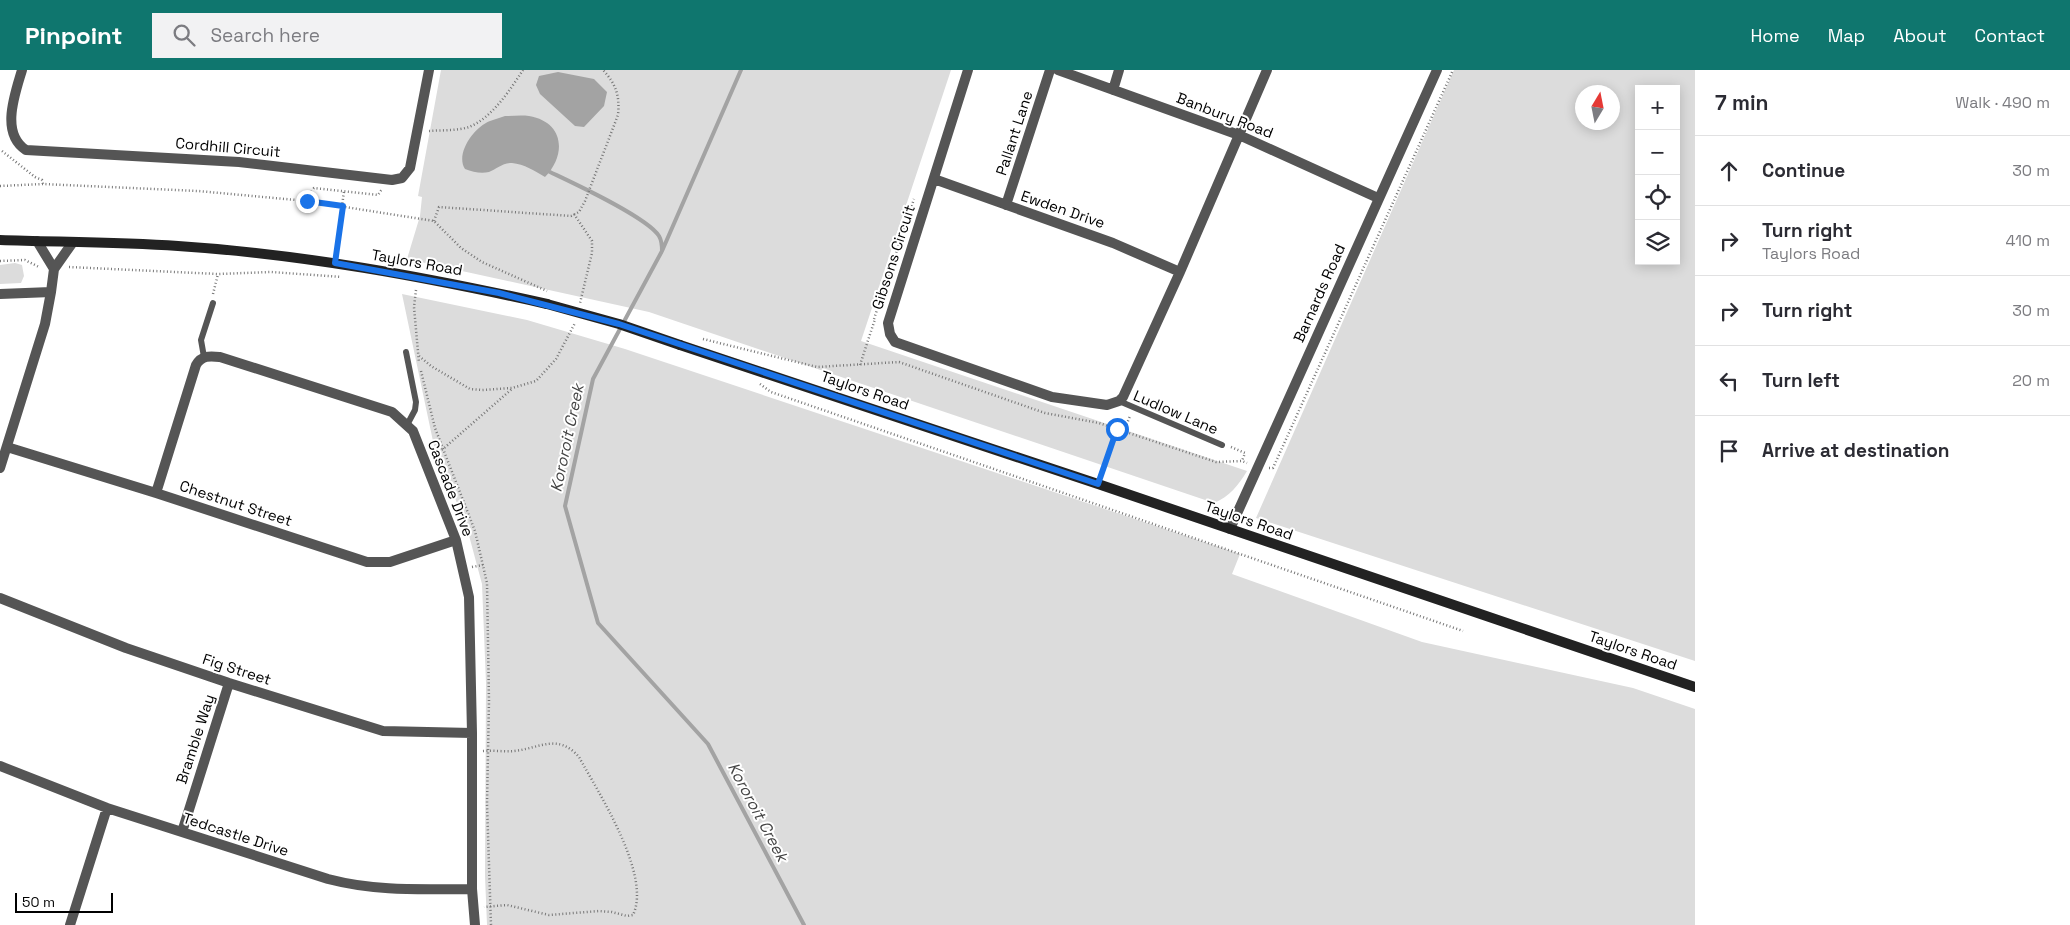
<!DOCTYPE html>
<html lang="en">
<head>
<meta charset="utf-8">
<style>
  body { margin:0; font-family:"Space Grotesk",sans-serif; background:#f2f2f3; color:#2b2b33 }
  .controls { position:absolute; right:15px; top:15px; display:grid; overflow:hidden; border-radius:0px; box-shadow:0 2px 12px #0003 }
  .controls button { width:45px; height:45px; display:grid; place-items:center; padding:0; border:0; border-bottom:1px solid #e1e1e2; background:#fff; color:#2b2b33; font:25px sans-serif }
  .compass { position:absolute; left:1575px; top:15px; width:45px; height:45px; border-radius:50%; background:#fff; box-shadow:0 2px 12px #0003; rotate:10deg }
  .scale { position:absolute; left:15px; bottom:12px; width:98px; box-sizing:border-box; padding-left:5px; border:2px solid #000; border-top:0; font-size:14px; line-height:18px; white-space:nowrap; color:#000; -webkit-text-stroke:4px #fff; paint-order:stroke }
  .stop { position:absolute; width:15px; height:15px; margin:-11px; border:4px solid #1a73e8; border-radius:50%; background:#fff }
  .stop.end { background:#1a73e8; border-color:#fff; box-shadow:0 1px 5px #0008 }
  .list { margin:0; padding:0; list-style:none }
  h2 { display:flex; justify-content:space-between; align-items:center; height:65px; margin:0; padding:0 20px; font-size:21px }
  h2 small { font-size:16px; font-weight:400; color:#7c7c81 }
  .list li { display:grid; grid-template-columns:32px 1fr auto; gap:15px; align-items:center; box-sizing:border-box; height:70px; padding:0 20px; border-top:1px solid #e1e1e2 }
  .list b { display:block; font-size:19px; white-space:nowrap }
  .list p { margin:0; font-size:16px; white-space:nowrap; color:#7c7c81 }
  .list em { font-size:16px; font-style:normal; color:#7c7c81 }
  .icon { flex:none; width:28px; height:28px; fill:none; stroke:currentColor; stroke-width:2; stroke-linecap:round; stroke-linejoin:round }
  .map { position:relative; flex:none; width:1695px; height:855px; overflow:hidden }
  header { display:flex; align-items:center; gap:30px; box-sizing:border-box; height:70px; padding:0 25px; background:#0f766e; color:#fff }
  header strong { font-size:24px }
  nav { display:flex; gap:28px; margin-inline-start:auto; font-size:18px }
  .search { width:350px; height:45px; background:#f2f2f3; display:flex; align-items:center; gap:12px; box-sizing:border-box; padding:0 18px; border-radius:0px; color:#7c7c81; font-size:19px }
  main { display:flex }
  aside { flex:1; background:#fff }
  .map>svg:first-child { display:block }
  .green { fill:#dcdcdc; fill-rule:evenodd }
  .water { fill:#a3a3a3 }
  .lines { fill:none; stroke-linecap:round; stroke-linejoin:round }
  .stream { stroke:#a3a3a3; stroke-width:4 }
  .path { stroke:#777; stroke-width:2.5; stroke-dasharray:1 2.5; stroke-linecap:butt }
  .lane { stroke:#555; stroke-width:6 }
  .street { stroke:#555; stroke-width:10 }
  .secondary { stroke:#222; stroke-width:10 }
  .secondary-bridge { stroke:#222; stroke-width:10 }
  .route { stroke:#1a73e8; stroke-width:6 }
  .labels { text-anchor:middle; dominant-baseline:central; stroke-width:4; stroke-linejoin:round; paint-order:stroke }
  .street-label { font-size:15px; fill:#000; stroke:#fff }
  .water-label { font-size:16px; font-style:italic; fill:#444; stroke:#fff }
</style>
</head>
<body>
<header>
<strong>Pinpoint</strong>
<div class="search"><svg class="icon" aria-label="search" viewBox="0 0 24 24"><circle cx="10" cy="10" r="6"/><path d="M15 15l6 6"/></svg>Search here</div>
<nav><a>Home</a><a>Map</a><a>About</a><a>Contact</a></nav>
</header>
<main>
<div class="map">
<svg width="1695" height="855" viewBox="0 0 1695 855">
  <rect width="100%" height="100%" fill="#fff"/>
  <path class="green" d="M 441,0 L 951,0 L 861,271 L 1247,401 C 1238,416 1230,426 1214,433 L 649,242 L 407,189 L 420,146 L 422,127 L 418,126 Z
    M 1454,0 L 1695,0 L 1695,591 L 1256,448 ZM 1639,19 L 1676,19 L 1676,191 L 1639,191 ZM 1582,22 L 1612,22 L 1612,52 L 1582,52 Z
    M 15,193 L 22,195 L 24,206 L 21,213 L 0,214 L 0,195 Z
    M 402,224 L 527,250 L 625,279 L 1240,484 L 1232,504 L 1422,572 L 1633,618 L 1695,639 L 1695,855 L 487,855 L 485,806 L 486,613 L 482,514 L 467,458 L 434,376 Z"/>
  <path class="water" d="M 558,2 L 594,9 L 607,22 L 604,36 L 584,57 L 575,56 L 540,24 L 536,15 L 539,6 Z
    M 505,46 C 513,46 521,45 529,46 C 564,52 567,84 545,107 C 535,101 524,94 512,93 C 502,93 497,99 489,102 C 481,104 473,102 465,99 C 455,84 474,57 490,51 C 495,49 500,48 505,46 Z"/>
  <g class="lines">
    <path class="stream" d="M 741,0 L 662,181 L 593,309 L 565,436 L 598,553 L 708,674 L 804,855
      M 550,102 C 573,113 647,147 659,166 C 662,171 662,176 662,181"/>
    <path class="path" d="M 429,61 C 441,60 457,61 469,57 C 492,48 510,20 523,0
      M 2,81 L 35,107 L 42,110 L 43,114
      M 0,116 L 43,114 L 198,121 L 307,131 L 434,151 L 461,178 L 482,192 L 547,221
      M 307,131 L 310,123 L 314,118 L 378,125 L 382,119
      M 574,144 L 592,171 L 592,183 L 580,233
      M 434,151 L 439,137 L 571,146 L 579,142 L 585,131 L 618,45 C 620,26 616,14 603,0
      M 336,182 L 344,121
      M 0,191 L 25,190 L 39,197
      M 69,197 L 218,204 L 271,202 L 341,207
      M 416,220 L 414,237 L 419,293
      M 213,224 L 218,204
      M 874,249 L 914,129
      M 703,269 L 817,297 L 899,292 L 1045,343 L 1099,353 L 1216,392 L 1242,391 L 1247,393
      M 419,286 L 431,296 L 470,319 L 482,320 L 512,318 L 536,311 L 556,289 L 575,253
      M 860,295 L 875,249
      M 421,301 L 435,358 L 475,461 L 487,513 L 489,631 L 487,734 L 491,855
      M 760,314 L 771,322 L 1463,561
      M 1124,361 L 1130,346
      M 1231,377 L 1245,383 L 1242,391
      M 432,384 L 443,379 L 513,318
      M 1269,398 L 1273,398 L 1453,0
      M 1101,403 L 1117,359
      M 472,497 L 483,495
      M 483,681 C 493,680 504,682 514,681 C 541,678 558,663 579,687 C 598,722 652,805 633,845 L 627,846 L 612,842 L 599,841 L 549,845 L 507,835 L 484,837"/>
    <path class="lane" d="M 406,282 L 416,332 L 415,340 L 407,355
      M 204,287 L 201,270 L 213,233
      M 1119,331 L 1222,375"/>
    <path class="street" d="M 22,0 C 15,24 0,63 26,80 L 239,92 L 392,110 L 402,108 L 410,98 L 429,0
      M 968,0 L 888,253 L 890,264 L 895,272 L 1052,327 L 1107,335 L 1119,331 L 1123,327 L 1180,202 L 1267,0
      M 1058,0 L 1239,65 L 1378,128
      M 1113,20 L 1119,0
      M 934,109 L 1113,173 L 1180,202
      M 1006,135 L 1050,0
      M 54,199 L 73,172
      M 0,224 L 51,222
      M 7,377 L 156,423 L 367,492 L 390,492 L 456,470
      M 0,398 L 45,254 L 51,222 L 54,199 L 37,171
      M 156,423 L 196,295 C 202,285 210,286 220,287 L 392,342 L 413,361 L 456,470 L 469,527 L 472,663 L 472,819 L 475,855
      M 1230,459 L 1437,0
      M 0,528 L 126,578 L 229,613 L 383,661 L 472,663
      M 0,696 L 107,738 L 328,809 C 378,822 422,819 472,819
      M 182,762 L 229,613
      M 70,855 L 107,738"/>
    <path class="secondary" d="M 0,170 C 59,172 119,172 178,176 C 302,184 426,207 547,234
      M 680,275 L 1098,414 L 1695,617"/>
    <path class="secondary-bridge" d="M 547,234 L 619,254 L 680,275"/>
  </g>
  <g class="lines">
    <path class="route" d="M 307,131 L 343,136 L 335,193 L 499,223 L 619,254 L 1098,414 L 1117,359"/>
  </g>
  <g class="labels">
    <g class="street-label">
      <text transform="translate(1225 45) rotate(21)">Banbury Road</text>
      <text transform="translate(1014 63) rotate(-72)">Pallant Lane</text>
      <text transform="translate(228 77) rotate(5)">Cordhill Circuit</text>
      <text transform="translate(1063 139) rotate(19)">Ewden Drive</text>
      <text transform="translate(893 187) rotate(-72)">Gibsons Circuit</text>
      <text transform="translate(417 192) rotate(10)">Taylors Road</text>
      <text transform="translate(1319 223) rotate(-66)">Barnards Road</text>
      <text transform="translate(865 320) rotate(19)">Taylors Road</text>
      <text transform="translate(1176 342) rotate(23)">Ludlow Lane</text>
      <text transform="translate(451 418) rotate(69)">Cascade Drive</text>
      <text transform="translate(236 433) rotate(18)">Chestnut Street</text>
      <text transform="translate(1249 450) rotate(19)">Taylors Road</text>
      <text transform="translate(1633 580) rotate(19)">Taylors Road</text>
      <text transform="translate(237 599) rotate(18)">Fig Street</text>
      <text transform="translate(195 669) rotate(-72)">Bramble Way</text>
      <text transform="translate(236 764) rotate(18)">Tedcastle Drive</text>
    </g>
    <g class="water-label">
      <text transform="translate(567 368) rotate(-78)">Kororoit Creek</text>
      <text transform="translate(758 742) rotate(62)">Kororoit Creek</text>
    </g>
  </g>
</svg>
<div class="controls">
<button>+</button>
<button>−</button>
<button><svg class="icon" aria-label="locate" viewBox="0 0 24 24"><circle cx="12" cy="12" r="6"/><path d="M12 2v4M12 18v4M2 12h4M18 12h4"/></svg></button>
<button><svg class="icon" aria-label="layers" viewBox="0 0 24 24"><path d="M12 4l9 5-9 5-9-5zM3 14l9 5 9-5"/></svg></button>
</div>
<svg class="compass" viewBox="-18 -18 36 36"><path d="M0-13l5 13h-10z" fill="#e53935"/><path d="M0 13l5-13h-10z" fill="#7c7c81"/></svg>
<div class="scale">50 m</div>
<div class="stop" style="left:1117px;top:359px"></div>
<div class="stop end" style="left:307px;top:131px"></div>
</div>
<aside>
<h2>7 min<small>Walk · 490 m</small></h2>
<ul class="list">
<li><svg class="icon" aria-label="ahead" viewBox="0 0 24 24"><path d="M12 20V5M6 11l6-6 6 6"/></svg><div><b>Continue</b></div><em>30 m</em></li>
<li><svg class="icon" aria-label="right" viewBox="0 0 24 24"><path d="M7 20v-9h11M14 6l5 5-5 5"/></svg><div><b>Turn right</b><p>Taylors Road</p></div><em>410 m</em></li>
<li><svg class="icon" aria-label="right" viewBox="0 0 24 24"><path d="M7 20v-9h11M14 6l5 5-5 5"/></svg><div><b>Turn right</b></div><em>30 m</em></li>
<li><svg class="icon" aria-label="left" viewBox="0 0 24 24"><path d="M17 20v-9H6M10 6l-5 5 5 5"/></svg><div><b>Turn left</b></div><em>20 m</em></li>
<li><svg class="icon" aria-label="arrive" viewBox="0 0 24 24"><path d="M6 21V4h12l-3 4 3 4H6"/></svg><div><b>Arrive at destination</b></div></li>
</ul>
</aside>
</main>
</body>
</html>
